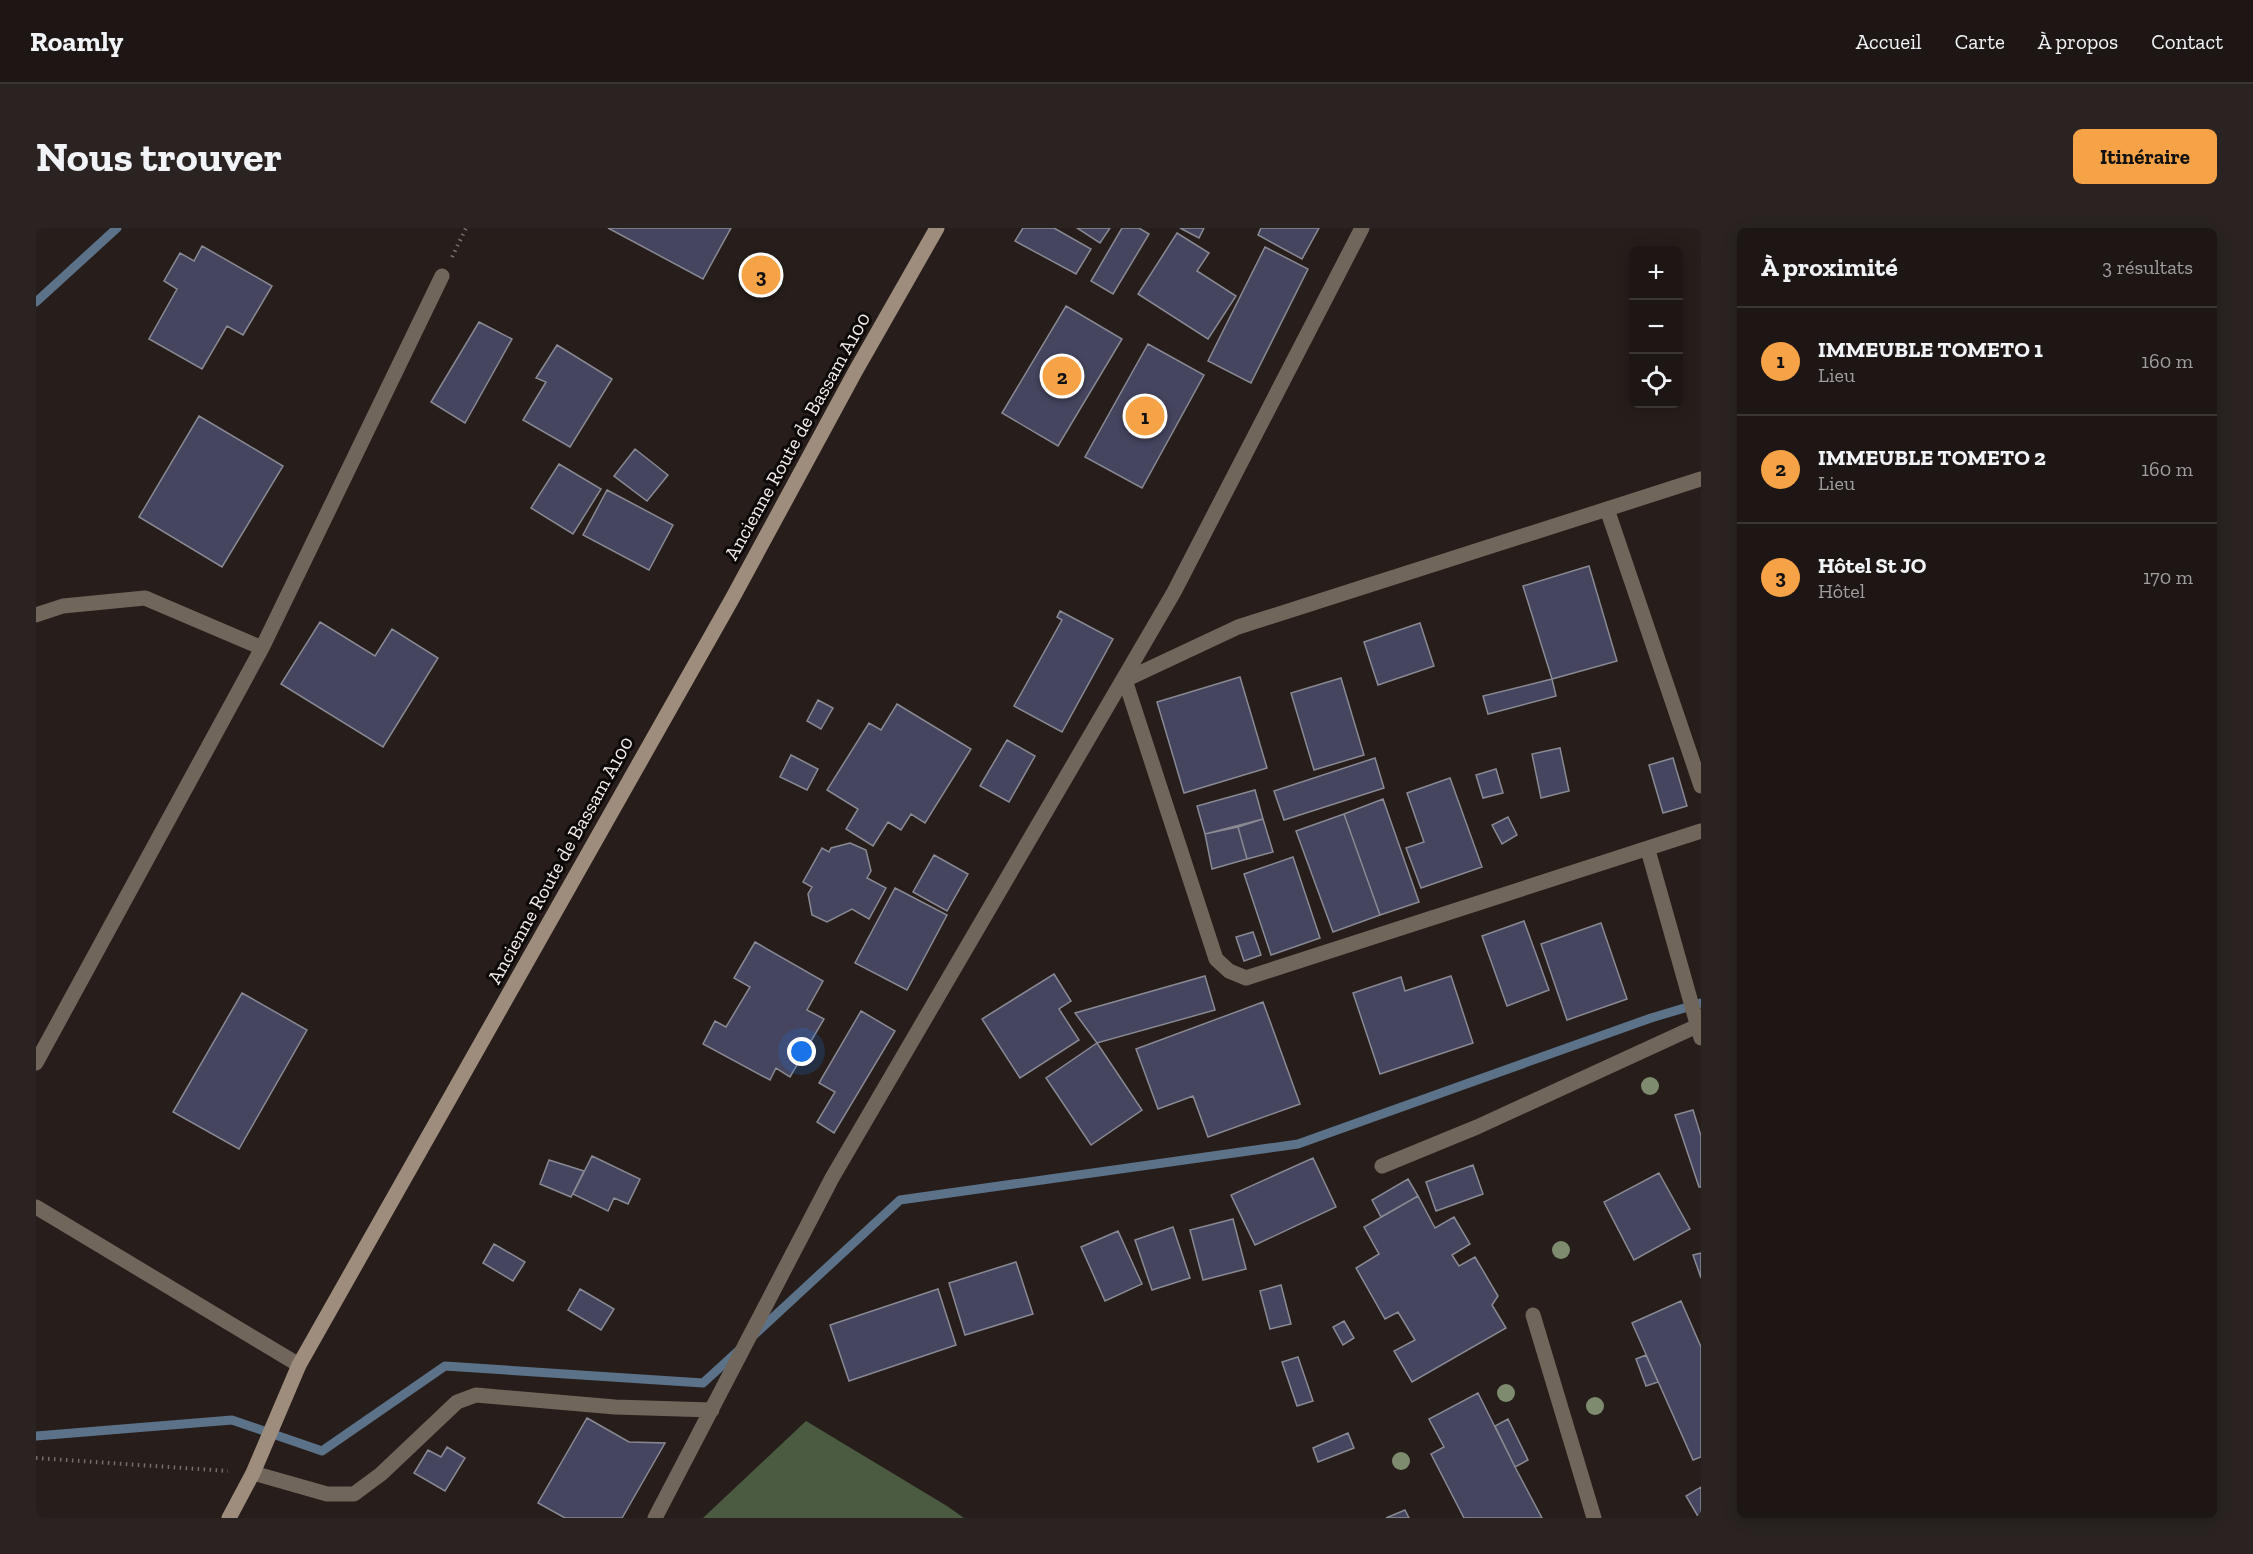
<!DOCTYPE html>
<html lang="fr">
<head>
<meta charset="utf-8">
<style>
  body { margin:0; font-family:"Zilla Slab",serif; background:#2a2322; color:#f1f3f6 }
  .controls { position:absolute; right:18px; top:18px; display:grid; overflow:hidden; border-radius:9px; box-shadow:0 3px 15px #0003 }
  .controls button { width:54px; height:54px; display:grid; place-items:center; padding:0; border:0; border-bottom:2px solid #3b3534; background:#1d1614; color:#f1f3f6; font:30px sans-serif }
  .you { position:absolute; left:766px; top:824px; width:21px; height:21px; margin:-15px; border:4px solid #fff; border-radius:50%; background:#1a73e8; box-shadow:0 0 0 9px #1a73e833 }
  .badge { display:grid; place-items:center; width:39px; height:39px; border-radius:50%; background:#f6a247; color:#111; font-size:20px; font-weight:700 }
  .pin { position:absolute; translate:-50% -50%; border:3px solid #fff; box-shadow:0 2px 6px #0006 }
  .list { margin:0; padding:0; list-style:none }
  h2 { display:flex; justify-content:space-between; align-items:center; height:78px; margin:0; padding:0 24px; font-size:26px }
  h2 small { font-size:20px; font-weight:400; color:#a09fa0 }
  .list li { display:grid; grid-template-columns:39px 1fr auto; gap:18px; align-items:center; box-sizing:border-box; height:108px; padding:0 24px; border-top:2px solid #3b3534 }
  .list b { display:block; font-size:22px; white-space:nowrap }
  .list p { margin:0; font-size:20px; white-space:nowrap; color:#a09fa0 }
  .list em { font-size:20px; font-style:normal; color:#a09fa0 }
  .icon { flex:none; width:33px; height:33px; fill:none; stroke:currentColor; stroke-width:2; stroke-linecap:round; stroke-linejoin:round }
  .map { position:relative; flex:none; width:1665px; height:1290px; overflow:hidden; border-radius:9px }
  header { display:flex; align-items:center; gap:36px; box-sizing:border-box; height:84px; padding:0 30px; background:#1d1614; border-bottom:2px solid #3b3534 }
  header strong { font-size:28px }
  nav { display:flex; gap:33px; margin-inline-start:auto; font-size:21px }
  .intro { display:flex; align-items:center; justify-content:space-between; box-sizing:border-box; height:144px; padding:0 36px }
  h1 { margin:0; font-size:42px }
  .button { padding:15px 27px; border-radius:9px; background:#f6a247; color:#111; font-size:21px; font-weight:700 }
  main { display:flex; gap:36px; padding:0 36px }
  aside { flex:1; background:#1d1614; border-radius:9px; box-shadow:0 3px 15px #0003 }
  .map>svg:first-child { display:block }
  .forest { fill:#4b5b41 }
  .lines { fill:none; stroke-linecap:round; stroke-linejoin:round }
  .stream { stroke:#5b7289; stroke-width:9 }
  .building { fill:#464560; stroke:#898993; stroke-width:1.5 }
  .path { stroke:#776f6c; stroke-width:4; stroke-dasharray:1.5 4.5; stroke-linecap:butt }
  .minor { stroke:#70665b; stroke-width:15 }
  .secondary { stroke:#9e8d7d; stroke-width:15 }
  .tree { fill:#7e8b6e }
  .labels { text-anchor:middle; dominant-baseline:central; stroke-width:6; stroke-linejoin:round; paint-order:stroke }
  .street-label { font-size:20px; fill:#f4edeb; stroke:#0d0908 }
</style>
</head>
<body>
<header>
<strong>Roamly</strong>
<nav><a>Accueil</a><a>Carte</a><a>À propos</a><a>Contact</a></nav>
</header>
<div class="intro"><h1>Nous trouver</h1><a class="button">Itinéraire</a></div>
<main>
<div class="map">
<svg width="1665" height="1290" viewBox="0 0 1665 1290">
  <rect width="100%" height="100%" fill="#271e1b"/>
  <path class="forest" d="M 770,1193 L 911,1278 L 928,1290 L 667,1290 Z"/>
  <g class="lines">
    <path class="stream" d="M 0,74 L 81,0
      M 718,1107 L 864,972 L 1262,916 L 1615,790 L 1665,775
      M 0,1208 L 196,1192 L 286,1223 L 409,1138 L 667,1155 L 702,1123"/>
  </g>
  <path class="building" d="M 572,0 L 695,0 L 667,51 Z
    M 987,0 L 1018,0 L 1055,21 L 1040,46 L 979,13 Z
    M 1041,0 L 1074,0 L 1064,15 Z
    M 1086,0 L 1103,0 L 1113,6 L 1077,66 L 1055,53 Z
    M 1144,0 L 1168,0 L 1163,10 Z
    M 1225,0 L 1283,0 L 1266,31 L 1222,7 Z
    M 1141,5 L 1173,25 L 1161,43 L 1200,68 L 1172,111 L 1102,66 Z
    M 166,18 L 236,58 L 207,107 L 191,98 L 166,141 L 113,111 L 141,61 L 128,53 L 144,25 L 158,33 Z
    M 1229,19 L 1272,41 L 1215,155 L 1172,133 Z
    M 1030,78 L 1086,111 L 1022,218 L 966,185 Z
    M 443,94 L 476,111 L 429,195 L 395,174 Z
    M 1112,116 L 1168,147 L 1106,260 L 1049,229 Z
    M 521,117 L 576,151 L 534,219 L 487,192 L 510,154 L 500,150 Z
    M 163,188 L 247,238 L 186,339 L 103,289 Z
    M 599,221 L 632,247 L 611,273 L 578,248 Z
    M 523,236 L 565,261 L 537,306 L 495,280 Z
    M 571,262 L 637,297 L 613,342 L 547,307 Z
    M 1553,338 L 1581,433 L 1516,451 L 1487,358 Z
    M 1024,383 L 1077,411 L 1026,504 L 978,478 L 1026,392 L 1021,389 Z
    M 284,394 L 339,428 L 356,401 L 402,430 L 347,519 L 245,456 Z
    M 1384,395 L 1398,438 L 1342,457 L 1328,414 Z
    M 1204,449 L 1231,540 L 1148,565 L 1121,474 Z
    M 1305,450 L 1328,527 L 1278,542 L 1255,465 Z
    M 1516,451 L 1520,468 L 1452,486 L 1447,468 Z
    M 782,472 L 797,480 L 785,501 L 771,493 Z
    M 861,476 L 935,521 L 889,595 L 875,586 L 865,602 L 852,594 L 837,618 L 810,601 L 822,581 L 791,562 L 833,495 L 845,502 Z
    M 971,512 L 999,528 L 973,574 L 944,558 Z
    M 1524,520 L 1533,563 L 1505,570 L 1496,526 Z
    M 755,527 L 782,541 L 771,562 L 744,549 Z
    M 1339,530 L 1348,560 L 1248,592 L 1238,563 Z
    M 1637,530 L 1651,578 L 1627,585 L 1613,537 Z
    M 1460,541 L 1467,565 L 1447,570 L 1440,547 Z
    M 1414,550 L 1446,639 L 1385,660 L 1370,620 L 1388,614 L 1371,565 Z
    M 1219,562 L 1227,591 L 1169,606 L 1161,578 Z
    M 1347,571 L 1383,674 L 1344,687 L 1308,586 Z
    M 1308,586 L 1344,687 L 1297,704 L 1260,603 Z
    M 1472,589 L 1481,607 L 1466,616 L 1456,597 Z
    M 1227,591 L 1237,624 L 1211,631 L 1202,599 Z
    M 1202,599 L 1211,631 L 1176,641 L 1169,606 Z
    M 814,615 L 830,622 L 835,643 L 831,650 L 850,660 L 833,691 L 816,681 L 791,694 L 776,687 L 772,666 L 776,659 L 767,654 L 786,620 L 793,624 L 795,620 Z
    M 898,627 L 932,646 L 911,683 L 877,664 Z
    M 1257,629 L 1284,710 L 1235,727 L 1208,646 Z
    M 859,660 L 911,687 L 871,762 L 819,735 Z
    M 1488,693 L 1513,762 L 1471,778 L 1446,708 Z
    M 1565,695 L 1591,771 L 1531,792 L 1505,716 Z
    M 1217,704 L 1225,727 L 1208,733 L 1200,709 Z
    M 719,714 L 787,753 L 771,782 L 788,791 L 754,849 L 740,840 L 734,852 L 667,816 L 679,793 L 690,799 L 714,759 L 698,750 Z
    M 1018,746 L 1035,773 L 1023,781 L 1043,812 L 984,850 L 946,791 Z
    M 1169,748 L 1179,782 L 1061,815 L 1039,785 Z
    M 1415,748 L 1437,815 L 1344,846 L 1317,765 L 1365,749 L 1369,763 Z
    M 206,765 L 271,802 L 203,921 L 137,884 Z
    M 1227,774 L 1264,876 L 1172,909 L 1157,868 L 1122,881 L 1100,821 Z
    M 825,783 L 859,803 L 798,905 L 781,894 L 799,864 L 783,855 Z
    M 1061,815 L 1106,882 L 1055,917 L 1010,850 Z
    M 1657,882 L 1665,908 L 1665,959 L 1663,959 L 1639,887 Z
    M 556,928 L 604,951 L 592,976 L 578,970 L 572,983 L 537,966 Z
    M 1277,930 L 1300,979 L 1219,1017 L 1195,967 Z
    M 513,932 L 548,943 L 535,969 L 504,956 Z
    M 1437,937 L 1447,966 L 1400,983 L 1390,954 Z
    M 1623,945 L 1654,1001 L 1598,1032 L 1568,974 Z
    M 1372,951 L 1382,968 L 1345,989 L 1336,972 Z
    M 1382,968 L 1399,1000 L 1418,989 L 1434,1016 L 1416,1027 L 1423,1038 L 1439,1029 L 1462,1068 L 1456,1077 L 1470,1100 L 1376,1154 L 1358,1123 L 1379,1112 L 1362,1084 L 1349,1091 L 1320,1040 L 1343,1026 L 1328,999 Z
    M 1197,991 L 1210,1041 L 1167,1052 L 1154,1002 Z
    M 1137,999 L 1154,1050 L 1116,1062 L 1099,1012 Z
    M 1082,1003 L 1106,1056 L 1069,1073 L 1045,1019 Z
    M 458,1016 L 489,1034 L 477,1053 L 447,1035 Z
    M 1665,1025 L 1665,1050 L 1657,1027 Z
    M 980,1034 L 997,1086 L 929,1107 L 913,1055 Z
    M 1245,1057 L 1255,1096 L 1234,1101 L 1224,1063 Z
    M 544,1061 L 578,1081 L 565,1102 L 532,1082 Z
    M 902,1061 L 920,1117 L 813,1153 L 794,1097 Z
    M 1645,1073 L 1665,1119 L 1665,1229 L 1657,1232 L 1596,1095 Z
    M 1308,1093 L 1318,1110 L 1307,1117 L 1297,1099 Z
    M 1610,1127 L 1622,1154 L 1610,1158 L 1600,1131 Z
    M 1262,1129 L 1277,1173 L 1261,1178 L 1246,1134 Z
    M 1442,1165 L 1479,1239 L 1506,1290 L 1428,1290 L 1395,1226 L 1408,1219 L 1393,1191 Z
    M 551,1190 L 593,1214 L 629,1215 L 586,1290 L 529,1290 L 502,1275 Z
    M 1472,1191 L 1492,1232 L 1479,1239 L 1459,1198 Z
    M 1312,1205 L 1318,1220 L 1282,1234 L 1277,1220 Z
    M 411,1219 L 429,1230 L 409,1263 L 378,1245 L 392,1222 L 405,1229 Z
    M 1665,1259 L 1665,1290 L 1663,1290 L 1650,1268 Z
    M 1369,1282 L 1373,1290 L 1350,1290 Z"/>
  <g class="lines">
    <path class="path" d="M 416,29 L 430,0
      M 0,1230 L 192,1243"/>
    <path class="minor" d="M 1665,251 L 1202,399 L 1089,452 L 1180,731 L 1193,743 L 1210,750 L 1665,603
      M 1571,281 L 1665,558
      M 0,387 L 27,378 L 109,370 L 226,420
      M 1612,622 L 1665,810
      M 0,835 L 226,420 L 406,48
      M 1346,938 L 1441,899 L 1661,798
      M 0,979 L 263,1137
      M 1497,1087 L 1558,1290
      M 217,1245 L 291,1266 L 318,1266 L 345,1246 L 421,1174 L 440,1167 L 579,1179 L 676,1182
      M 619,1290 L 796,950 L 1138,364 L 1326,0"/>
    <path class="secondary" d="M 193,1290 L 217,1245 L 263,1137 L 696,371 L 819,144 L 901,0"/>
  </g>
  <g class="tree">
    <circle cx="1614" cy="858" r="9"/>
    <circle cx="1525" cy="1022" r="9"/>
    <circle cx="1470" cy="1165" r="9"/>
    <circle cx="1559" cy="1178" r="9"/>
    <circle cx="1365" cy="1233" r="9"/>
  </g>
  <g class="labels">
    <g class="street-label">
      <text transform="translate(761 208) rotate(-61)">Ancienne Route de Bassam A100</text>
      <text transform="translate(524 632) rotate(-61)">Ancienne Route de Bassam A100</text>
    </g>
  </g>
</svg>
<div class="controls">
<button>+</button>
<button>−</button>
<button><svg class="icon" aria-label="locate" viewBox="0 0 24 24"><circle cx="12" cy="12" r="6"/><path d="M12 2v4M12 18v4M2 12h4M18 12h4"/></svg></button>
</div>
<div class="you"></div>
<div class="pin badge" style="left:1109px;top:188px">1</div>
<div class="pin badge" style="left:1026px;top:148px">2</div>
<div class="pin badge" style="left:725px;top:47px">3</div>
</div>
<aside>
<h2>À proximité<small>3 résultats</small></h2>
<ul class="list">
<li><span class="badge">1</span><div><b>IMMEUBLE TOMETO 1</b><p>Lieu</p></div><em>160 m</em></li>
<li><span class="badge">2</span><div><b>IMMEUBLE TOMETO 2</b><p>Lieu</p></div><em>160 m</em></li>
<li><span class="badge">3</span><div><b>Hôtel St JO</b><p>Hôtel</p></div><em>170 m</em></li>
</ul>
</aside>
</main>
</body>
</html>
